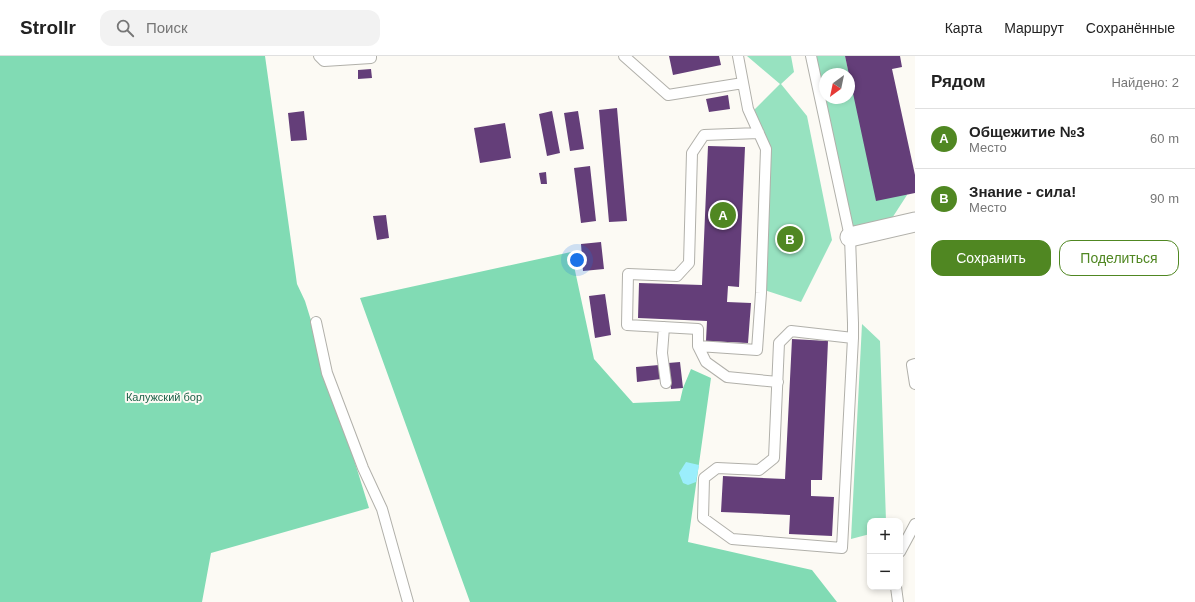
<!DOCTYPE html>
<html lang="ru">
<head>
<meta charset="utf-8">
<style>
  body { margin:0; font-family:Helvetica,sans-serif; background:#f2f2f2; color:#222 }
  .controls { position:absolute; right:12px; bottom:12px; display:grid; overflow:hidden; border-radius:8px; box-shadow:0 2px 6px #0003 }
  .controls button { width:36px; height:36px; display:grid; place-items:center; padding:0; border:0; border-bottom:1px solid #e0e0e0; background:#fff; color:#222; font:20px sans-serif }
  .compass { position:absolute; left:819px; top:12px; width:36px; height:36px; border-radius:50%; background:#fff; box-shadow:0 2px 6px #0003; rotate:213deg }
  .you { position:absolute; left:577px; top:204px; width:14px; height:14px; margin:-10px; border:3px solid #fff; border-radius:50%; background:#1a73e8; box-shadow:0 0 0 6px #1a73e833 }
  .badge { display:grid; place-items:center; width:26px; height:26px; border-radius:50%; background:#508722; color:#fff; font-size:13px; font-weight:700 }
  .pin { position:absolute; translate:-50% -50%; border:2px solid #fff; box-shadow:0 1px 4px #0006 }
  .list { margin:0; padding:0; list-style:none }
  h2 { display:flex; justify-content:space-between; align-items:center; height:52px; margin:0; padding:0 16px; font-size:17px }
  h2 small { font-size:13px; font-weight:400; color:#767676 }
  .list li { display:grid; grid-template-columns:26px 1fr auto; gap:12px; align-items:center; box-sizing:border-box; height:60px; padding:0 16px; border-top:1px solid #e0e0e0 }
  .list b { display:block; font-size:15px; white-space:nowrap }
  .list p { margin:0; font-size:13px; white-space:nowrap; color:#767676 }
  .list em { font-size:13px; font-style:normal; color:#767676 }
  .actions { display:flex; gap:8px; padding:12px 16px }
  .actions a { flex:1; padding:9px 0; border:1px solid #508722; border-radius:12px; text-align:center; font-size:14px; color:#508722 }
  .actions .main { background:#508722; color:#fff }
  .icon { flex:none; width:22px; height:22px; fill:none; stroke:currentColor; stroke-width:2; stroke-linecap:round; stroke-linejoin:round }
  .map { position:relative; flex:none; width:915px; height:546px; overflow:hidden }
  header { display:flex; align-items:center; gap:24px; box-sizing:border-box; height:56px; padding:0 20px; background:#fff; border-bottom:1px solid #e0e0e0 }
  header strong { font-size:19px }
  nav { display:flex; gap:22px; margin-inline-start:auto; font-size:14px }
  .search { width:280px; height:36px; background:#f2f2f2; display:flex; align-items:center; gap:10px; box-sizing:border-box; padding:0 14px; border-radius:12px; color:#767676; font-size:15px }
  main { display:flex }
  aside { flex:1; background:#fff }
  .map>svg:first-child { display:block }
  .green { fill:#97e2c0 }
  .forest { fill:#81dbb4 }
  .water { fill:#9beefc }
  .building { fill:#643e79 }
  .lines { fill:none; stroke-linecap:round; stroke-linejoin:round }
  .lane-casing { stroke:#b1b0aa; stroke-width:12 }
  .street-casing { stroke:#b1b0aa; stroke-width:21 }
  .lane { stroke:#fff; stroke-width:10 }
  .street { stroke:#fff; stroke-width:19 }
  .labels { text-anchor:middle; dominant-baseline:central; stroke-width:4; stroke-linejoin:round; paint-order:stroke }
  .park-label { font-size:11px; fill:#1e6249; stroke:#fcfaf4 }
</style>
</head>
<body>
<header>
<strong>Strollr</strong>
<div class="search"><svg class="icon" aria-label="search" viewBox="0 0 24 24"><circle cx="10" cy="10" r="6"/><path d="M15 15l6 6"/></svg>Поиск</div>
<nav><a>Карта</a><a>Маршрут</a><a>Сохранённые</a></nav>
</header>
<main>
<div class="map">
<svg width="915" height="546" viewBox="0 0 915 546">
  <rect width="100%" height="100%" fill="#fcfaf4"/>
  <path class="green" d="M 747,0 L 791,0 L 794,16 L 781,28 L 807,60 L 832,184 L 801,246 L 761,233 L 766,93 L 750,58 L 780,28 Z
    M 811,0 L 845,0 L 849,18 L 825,18 L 825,42 L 849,42 L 849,18 L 907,139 L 885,173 L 850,181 Z
    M 862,268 L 880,285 L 886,465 L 870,465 L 870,478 L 851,483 Z"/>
  <path class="forest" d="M 0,0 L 265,0 L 297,228 L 305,245 L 369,452 L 211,497 L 202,546 L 0,546 Z
    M 571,196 L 594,303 L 633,347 L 680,345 L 683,332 L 691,313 L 711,322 L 688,486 L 812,514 L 837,546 L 470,546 L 360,242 Z"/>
  <path class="water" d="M 686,406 L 699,409 L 696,426 L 688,429 L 683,427 L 679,417 Z"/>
  <path class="building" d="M 669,0 L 719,0 L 721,9 L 673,19 Z
    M 845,0 L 900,0 L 902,11 L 892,13 L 915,119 L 915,137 L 876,145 Z
    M 371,13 L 372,22 L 358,23 L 358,14 Z
    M 728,39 L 730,53 L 709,56 L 706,43 Z
    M 617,52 L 627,165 L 609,166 L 599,54 Z
    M 304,55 L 307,84 L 291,85 L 288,57 Z
    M 552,55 L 560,97 L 547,100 L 539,58 Z
    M 578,55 L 584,93 L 570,95 L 564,57 Z
    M 505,67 L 511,102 L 480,107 L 474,72 Z
    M 708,90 L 745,91 L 739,231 L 728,230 L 727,246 L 751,247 L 748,287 L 706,285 L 707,265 L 638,262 L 639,227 L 702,229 Z
    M 590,110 L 596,165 L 581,167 L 574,112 Z
    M 546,116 L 547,128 L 541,128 L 539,117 Z
    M 386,159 L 389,182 L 377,184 L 373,160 Z
    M 601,186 L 604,213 L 583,215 L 581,188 Z
    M 605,238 L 611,279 L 595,282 L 589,240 Z
    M 792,283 L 828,285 L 822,424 L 811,424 L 811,440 L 834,441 L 832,480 L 789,478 L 790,459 L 721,456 L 723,420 L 785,423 Z
    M 680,306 L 683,332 L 671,333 L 668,307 Z
    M 659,309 L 661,323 L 637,326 L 636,311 Z"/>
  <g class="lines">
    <g class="lane-casing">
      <path id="lane" d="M 319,0 L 324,5 L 371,2 L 371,0
        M 624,0 L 668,39 L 743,27
        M 738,0 L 748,53 L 766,93 L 761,237 L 757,294 L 698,290 L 698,273 L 627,269 L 628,218 L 677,220 L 689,207 L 692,97 L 704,79 L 759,77
        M 811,0 L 850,181 L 853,267 L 853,282 L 842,492 L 732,483 L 703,462 L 704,422 L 717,412 L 759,414 L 774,402 L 779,287 L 791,275 L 853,282
        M 316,266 L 327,317 L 363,412 L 382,453 L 408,546
        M 664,271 L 662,297 L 666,327
        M 698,290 L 706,306 L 727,321 L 778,326
        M 915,308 L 912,309 L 915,328
        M 900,496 L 915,468
        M 896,531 L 898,546"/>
    </g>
    <g class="street-casing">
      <path id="street" d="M 850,181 L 915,166"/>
    </g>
    <use href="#lane" class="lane"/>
    <use href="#street" class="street"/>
  </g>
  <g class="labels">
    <g class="park-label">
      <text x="164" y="341">Калужский бор</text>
    </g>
  </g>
</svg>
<div class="controls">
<button>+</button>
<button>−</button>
</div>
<svg class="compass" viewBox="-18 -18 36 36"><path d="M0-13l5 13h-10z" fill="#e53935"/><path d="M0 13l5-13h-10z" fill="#767676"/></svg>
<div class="you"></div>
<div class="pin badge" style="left:723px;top:159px">A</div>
<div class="pin badge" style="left:790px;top:183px">B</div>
</div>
<aside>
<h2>Рядом<small>Найдено: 2</small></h2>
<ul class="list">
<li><span class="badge">A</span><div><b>Общежитие №3</b><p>Место</p></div><em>60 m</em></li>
<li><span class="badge">B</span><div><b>Знание - сила!</b><p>Место</p></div><em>90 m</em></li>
</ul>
<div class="actions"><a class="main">Сохранить</a><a>Поделиться</a></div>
</aside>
</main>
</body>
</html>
